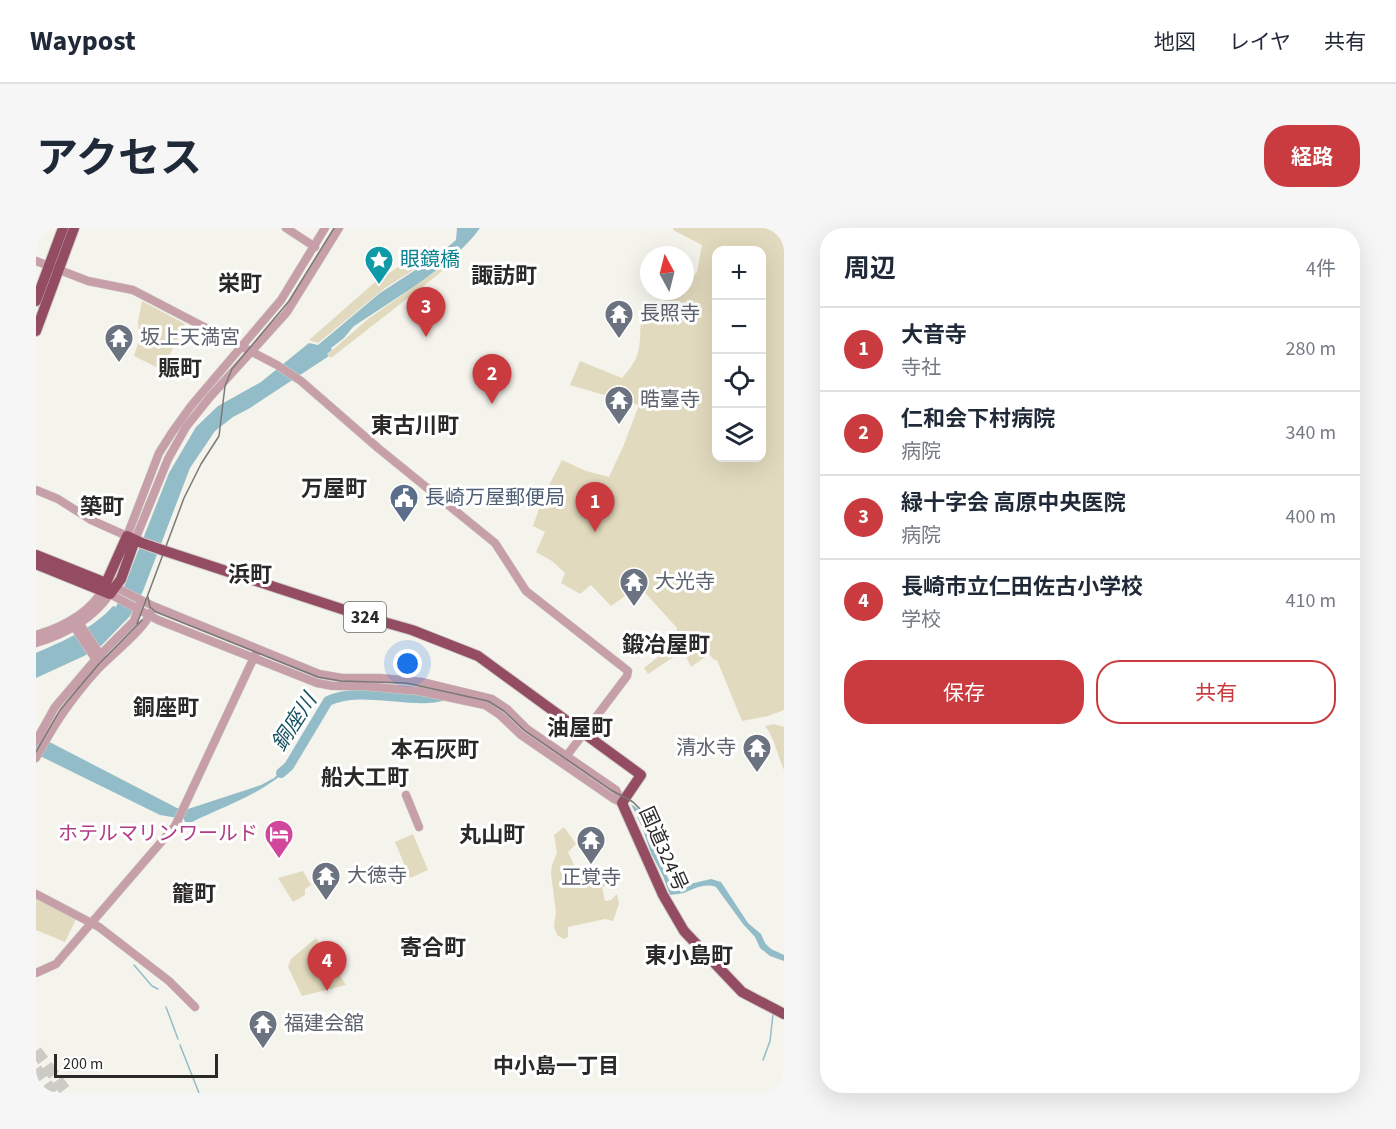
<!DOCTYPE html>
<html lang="ja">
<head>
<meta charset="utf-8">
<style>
  body { margin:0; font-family:"Source Sans 3","Noto Sans JP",sans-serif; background:#f6f6f7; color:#1f2937 }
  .controls { position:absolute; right:18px; top:18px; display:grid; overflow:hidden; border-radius:12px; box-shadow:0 6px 24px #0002 }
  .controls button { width:54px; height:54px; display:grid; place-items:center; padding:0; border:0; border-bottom:2px solid #e0e1e3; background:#fff; color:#1f2937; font:30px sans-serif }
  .compass { position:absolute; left:604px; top:18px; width:54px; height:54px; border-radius:50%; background:#fff; box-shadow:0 6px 24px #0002; rotate:353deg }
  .scale { position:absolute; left:18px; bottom:15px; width:164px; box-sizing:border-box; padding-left:6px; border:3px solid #2a2927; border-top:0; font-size:16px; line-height:21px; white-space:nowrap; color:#2a2927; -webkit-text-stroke:4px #fff; paint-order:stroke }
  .you { position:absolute; left:372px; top:436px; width:21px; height:21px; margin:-15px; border:4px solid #fff; border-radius:50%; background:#1a73e8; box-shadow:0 0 0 9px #1a73e833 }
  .badge { display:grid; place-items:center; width:39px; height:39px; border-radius:50%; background:#ca3b3f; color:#fff; font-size:20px; font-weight:700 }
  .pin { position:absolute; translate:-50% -50px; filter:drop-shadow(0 2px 3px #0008) }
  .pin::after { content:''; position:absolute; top:32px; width:21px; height:18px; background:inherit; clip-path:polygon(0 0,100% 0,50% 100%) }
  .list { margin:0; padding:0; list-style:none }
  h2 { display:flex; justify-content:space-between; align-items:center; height:78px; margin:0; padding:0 24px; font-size:26px }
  h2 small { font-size:20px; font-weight:400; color:#747a83 }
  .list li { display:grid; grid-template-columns:39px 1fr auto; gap:18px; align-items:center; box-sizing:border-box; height:84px; padding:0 24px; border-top:2px solid #e0e1e3 }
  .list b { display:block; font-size:22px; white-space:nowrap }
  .list p { margin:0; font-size:20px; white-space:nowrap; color:#747a83 }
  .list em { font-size:20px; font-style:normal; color:#747a83 }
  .actions { display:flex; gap:12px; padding:18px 24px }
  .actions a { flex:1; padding:14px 0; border:2px solid #ca3b3f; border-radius:24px; text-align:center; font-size:21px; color:#ca3b3f }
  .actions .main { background:#ca3b3f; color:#fff }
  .icon { flex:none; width:33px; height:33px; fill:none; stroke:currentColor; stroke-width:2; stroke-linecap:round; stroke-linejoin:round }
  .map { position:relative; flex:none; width:748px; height:865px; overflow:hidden; border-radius:24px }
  header { display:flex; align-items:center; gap:36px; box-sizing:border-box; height:84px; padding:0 30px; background:#fff; border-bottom:2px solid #e0e1e3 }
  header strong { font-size:28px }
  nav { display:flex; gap:33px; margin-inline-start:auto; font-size:21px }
  .intro { display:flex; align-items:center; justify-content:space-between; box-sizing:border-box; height:144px; padding:0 36px }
  h1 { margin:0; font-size:42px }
  .button { padding:15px 27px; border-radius:24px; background:#ca3b3f; color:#fff; font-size:21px; font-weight:700 }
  main { display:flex; gap:36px; padding:0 36px }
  aside { flex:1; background:#fff; border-radius:24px; box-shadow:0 6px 24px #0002 }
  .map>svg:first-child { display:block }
  .green { fill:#e2dabe; fill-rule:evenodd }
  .water { fill:#92bcc8 }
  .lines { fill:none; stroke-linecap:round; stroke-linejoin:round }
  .stream { stroke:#92bcc8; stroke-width:1.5 }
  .river { stroke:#92bcc8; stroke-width:10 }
  .motorway-tunnel { stroke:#cccbc5; stroke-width:12; stroke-dasharray:12 6; stroke-linecap:butt }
  .tertiary-casing { stroke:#d0cfc9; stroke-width:9 }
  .trunk-casing { stroke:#d0cfc9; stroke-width:12 }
  .tertiary { stroke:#c79fa9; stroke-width:8 }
  .trunk { stroke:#944c62; stroke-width:10 }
  .tram { stroke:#7a7975; stroke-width:1.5 }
  .trunk-bridge-casing { stroke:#d0cfc9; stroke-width:12; stroke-linecap:butt }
  .trunk-bridge { stroke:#944c62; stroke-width:10 }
  .labels { text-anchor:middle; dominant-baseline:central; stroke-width:6; stroke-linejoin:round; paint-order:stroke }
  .shield { fill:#fff; stroke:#6a6968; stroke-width:1.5 }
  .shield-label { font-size:18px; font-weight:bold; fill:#2a2927 }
  .culture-label { font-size:20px; fill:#0d838f; stroke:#fff; text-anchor:start }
  .worship-label { font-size:20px; fill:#5b616d; stroke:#fff; text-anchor:start }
  .service-label { font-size:20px; fill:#4e5e75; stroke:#fff; text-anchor:start }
  .hotel-label { font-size:20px; fill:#b23c85; stroke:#fff; text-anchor:end }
  .street-label { font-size:20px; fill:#2a2927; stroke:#fff }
  .water-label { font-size:21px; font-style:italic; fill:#16515f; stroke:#fff }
  .neighbourhood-label { font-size:21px; font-weight:bold; fill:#2a2927; stroke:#fff }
  .quarter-label { font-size:22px; font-weight:bold; fill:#2a2927; stroke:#fff }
</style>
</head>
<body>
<header>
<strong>Waypost</strong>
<nav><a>地図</a><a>レイヤ</a><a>共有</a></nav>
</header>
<div class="intro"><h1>アクセス</h1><a class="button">経路</a></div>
<main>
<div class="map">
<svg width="748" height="865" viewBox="0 0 748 865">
  <rect width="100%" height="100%" fill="#f4f3ec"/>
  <path class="green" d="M 637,0 L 748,0 L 748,482 L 732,488 L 706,493 L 681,432 L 678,432 L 673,426 L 655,439 L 650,428 L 654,418 L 612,446 L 608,440 L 631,422 L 634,413 L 641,407 L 641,400 L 603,358 L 575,378 L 555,357 L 544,366 L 525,355 L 529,345 L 516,333 L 500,324 L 509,304 L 497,298 L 507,269 L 526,232 L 550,243 L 573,249 L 587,219 L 603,177 L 534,157 L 544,133 L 586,150 C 607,127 603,119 605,89 L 620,90 L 631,68 L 637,69 L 643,63 L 649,63 L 649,57 L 661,44 L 666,17 L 637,2 ZM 680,22 L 726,22 L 726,230 L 680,230 Z
    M 393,19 L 401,22 L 401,27 L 349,60 L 282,115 L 273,112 L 338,55 Z
    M 416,32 L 418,34 L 295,130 L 292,126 L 332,91 Z
    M 106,73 L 149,96 L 126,142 L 98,128 L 105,106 L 103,105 L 102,93 Z
    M 738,496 L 748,499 L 748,542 C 741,526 739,511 729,498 Z
    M 528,599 L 540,616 L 532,624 L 539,639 L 551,655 L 568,652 L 575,648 L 576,656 L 566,659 L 569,673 L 575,672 L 581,666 L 583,676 L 577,693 L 569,691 L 532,699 L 532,709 L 528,711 L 521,707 L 518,698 L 520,684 L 515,646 L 516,637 L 521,625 L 518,607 Z
    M 377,606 L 392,642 L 374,650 L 359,614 Z
    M 267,643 L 275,657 L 269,661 L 269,667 L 257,674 L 242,650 Z
    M 0,670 L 40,691 L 29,714 L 0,702 Z
    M 280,710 L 310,757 L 266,768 L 252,739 L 255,731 Z"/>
  <path class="water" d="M 421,0 L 444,0 C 417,38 356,72 317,99 L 308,110 L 295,120 L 296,122 L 291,126 L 293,128 L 214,180 L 197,189 L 179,203 L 154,240 L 107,363 L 94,388 L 65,418 L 48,428 L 0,450 L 0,425 C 27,413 57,401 77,378 L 80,379 L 133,245 L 160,199 L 182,178 L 225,154 L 273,115 L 282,117 L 344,65 L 401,28 L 420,12 Z
    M 0,507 L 141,580 L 152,581 L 225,557 L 238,550 L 254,535 L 256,537 C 229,565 191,577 156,594 L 149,594 L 148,591 L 124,587 L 0,526 Z
    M 595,576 L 602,581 L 620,626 L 637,660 L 675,651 L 685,654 L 712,695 L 725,706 L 729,715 L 735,721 L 748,727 L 748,733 L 734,728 L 724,720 L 719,709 L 707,696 L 680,659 C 669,655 660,660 650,664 C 646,666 639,666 634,667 L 627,648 L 615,625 L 606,599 Z"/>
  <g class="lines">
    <path class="stream" d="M 98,737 L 116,758 L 122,761
      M 130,779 L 142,811
      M 144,817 L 163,865
      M 727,832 L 734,813 L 737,786"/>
    <path class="river" d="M 245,545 L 253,538 L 292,473 C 322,459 360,472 392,470 C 402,470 411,466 420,466 C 430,466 442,470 451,474 C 469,482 482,499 498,510"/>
    <path class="motorway-tunnel" d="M 0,823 L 31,865
      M 0,841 L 17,865"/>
    <g class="tertiary-casing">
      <path id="tertiary" d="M 250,0 L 279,19
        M 0,33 L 52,53 L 97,62 L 241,137 L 265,153 L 342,220 L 459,315 L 490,363 L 592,443 L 591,448 L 526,534
        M 0,262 L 22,271 L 55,292 L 91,308 L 123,225 L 137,203 L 155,178 L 245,72 L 289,0
        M 99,312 L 132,231 L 150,199 L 174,169 L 251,84 L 303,0
        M 77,358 L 117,378 L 283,446 L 306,450 L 344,450 L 386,454 L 456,471 L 471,481 L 491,501 L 580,562 L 586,575
        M 42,393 L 67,431
        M 37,397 L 62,435
        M 0,407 C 27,399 54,385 68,360
        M 0,415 C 30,406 56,392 74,366 L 122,392 L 281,455 L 297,458 L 327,458 L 383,463 L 449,477 L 464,487 L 485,507 L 578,571 L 586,575
        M 0,513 L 19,479 L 59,432 L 98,393 L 103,377
        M 0,530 C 18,496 35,471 61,442 C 75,427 108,402 115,384
        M 370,567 L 383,599
        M 0,666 L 63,699 L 133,753 L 159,779
        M 0,745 L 20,736 L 26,729 L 139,598 L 220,425"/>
    </g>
    <g class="trunk-casing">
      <path id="trunk" d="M 0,73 L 27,0
        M 0,103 L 38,0
        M 126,322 L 330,389 L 376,402 L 442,428 L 605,547 L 586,575 L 627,667 L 648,703 L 706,764 L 748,786
        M 0,327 L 70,355 L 91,308 L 106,315
        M 0,336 L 74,366 L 85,351 L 99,312"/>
    </g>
    <use href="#tertiary" class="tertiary"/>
    <use href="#trunk" class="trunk"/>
    <path class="tram" d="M 112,369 L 114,379 L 120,384 L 282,449 L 305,453 L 370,455 L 452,473 L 468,483 L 488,502 L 575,562 L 597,574 L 609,586
      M 101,396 L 148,270 L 165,236 L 183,208 L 189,158 L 196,141 L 253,73 L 298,0
      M 0,524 L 24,482 L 62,437 L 106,392"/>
    <g class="trunk-bridge-casing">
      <path id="trunk-bridge" d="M 106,315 L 126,322"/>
    </g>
    <use href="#trunk-bridge" class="trunk-bridge"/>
  </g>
  <defs>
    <g id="sight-pin" transform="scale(1.5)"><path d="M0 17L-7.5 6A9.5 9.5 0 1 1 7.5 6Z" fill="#0f9aa8" stroke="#fff"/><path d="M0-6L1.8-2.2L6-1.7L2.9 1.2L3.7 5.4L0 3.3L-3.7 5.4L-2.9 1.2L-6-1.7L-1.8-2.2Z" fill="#fff"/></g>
    <g id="temple-pin" transform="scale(1.5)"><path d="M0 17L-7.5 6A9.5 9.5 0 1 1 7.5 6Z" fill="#6b7280" stroke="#fff"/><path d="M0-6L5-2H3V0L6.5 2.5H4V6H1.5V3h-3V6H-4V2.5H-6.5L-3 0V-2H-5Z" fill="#fff"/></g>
    <g id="civic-pin" transform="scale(1.5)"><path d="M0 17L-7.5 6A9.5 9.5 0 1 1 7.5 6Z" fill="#5c6f8a" stroke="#fff"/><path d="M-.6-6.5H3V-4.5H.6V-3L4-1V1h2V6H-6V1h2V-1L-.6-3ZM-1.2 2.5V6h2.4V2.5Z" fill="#fff"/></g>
    <g id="hotel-pin" transform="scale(1.5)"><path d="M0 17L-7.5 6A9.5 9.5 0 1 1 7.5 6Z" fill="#d1479c" stroke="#fff"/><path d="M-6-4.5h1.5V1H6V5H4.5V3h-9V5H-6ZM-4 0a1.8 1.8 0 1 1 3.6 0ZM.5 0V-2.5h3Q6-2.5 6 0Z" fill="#fff"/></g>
  </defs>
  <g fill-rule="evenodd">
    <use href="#sight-pin" x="343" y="32"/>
    <use href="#temple-pin" x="583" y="86"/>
    <use href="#temple-pin" x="83" y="110"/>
    <use href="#temple-pin" x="583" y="172"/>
    <use href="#civic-pin" x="368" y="270"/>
    <use href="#temple-pin" x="598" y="354"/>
    <use href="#temple-pin" x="721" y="520"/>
    <use href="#hotel-pin" x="243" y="606"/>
    <use href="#temple-pin" x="555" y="612"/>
    <use href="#temple-pin" x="290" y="648"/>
    <use href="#temple-pin" x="227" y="796"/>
  </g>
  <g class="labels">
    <rect class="shield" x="308" y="374" width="42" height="30" rx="4.5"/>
    <g class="shield-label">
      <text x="329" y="389">324</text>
    </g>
    <g class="culture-label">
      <text x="364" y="32">眼鏡橋</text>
    </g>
    <g class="worship-label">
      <text x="604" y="86">長照寺</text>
      <text x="104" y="110">坂上天満宮</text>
      <text x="604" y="172">晧臺寺</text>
      <text x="619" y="354">大光寺</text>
      <text x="700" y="520" text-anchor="end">清水寺</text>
      <text x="311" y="648">大徳寺</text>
      <text x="555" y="650" text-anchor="middle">正覚寺</text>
      <text x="248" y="796">福建会舘</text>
    </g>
    <g class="service-label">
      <text x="389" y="270">長崎万屋郵便局</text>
    </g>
    <g class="hotel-label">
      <text x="222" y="606">ホテルマリンワールド</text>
    </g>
    <g class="street-label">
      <text transform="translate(627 621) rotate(66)">国道324号</text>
    </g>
    <g class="water-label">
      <text transform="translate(258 494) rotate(-57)">銅座川</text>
    </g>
    <g class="neighbourhood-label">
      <text x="520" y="838">中小島一丁目</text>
    </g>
    <g class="quarter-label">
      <text x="468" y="48">諏訪町</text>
      <text x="204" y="56">栄町</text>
      <text x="144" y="141">賑町</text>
      <text x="379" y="198">東古川町</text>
      <text x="298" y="261">万屋町</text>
      <text x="66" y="279">築町</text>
      <text x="214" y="347">浜町</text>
      <text x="630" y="417">鍛冶屋町</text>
      <text x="130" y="480">銅座町</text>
      <text x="544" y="500">油屋町</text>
      <text x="399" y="522">本石灰町</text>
      <text x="329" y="550">船大工町</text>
      <text x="456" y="607">丸山町</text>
      <text x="158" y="666">籠町</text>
      <text x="397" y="720">寄合町</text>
      <text x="653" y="728">東小島町</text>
    </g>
  </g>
</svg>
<div class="controls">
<button>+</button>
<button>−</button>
<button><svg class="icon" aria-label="locate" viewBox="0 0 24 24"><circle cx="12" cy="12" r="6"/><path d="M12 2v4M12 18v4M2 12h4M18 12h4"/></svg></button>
<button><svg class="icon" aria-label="layers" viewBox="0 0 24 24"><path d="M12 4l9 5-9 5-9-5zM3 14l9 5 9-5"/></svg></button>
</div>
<svg class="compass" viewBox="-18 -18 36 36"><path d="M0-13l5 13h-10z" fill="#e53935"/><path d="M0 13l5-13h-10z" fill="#747a83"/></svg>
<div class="scale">200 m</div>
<div class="you"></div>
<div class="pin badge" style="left:559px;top:304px">1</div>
<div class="pin badge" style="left:456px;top:176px">2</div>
<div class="pin badge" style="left:390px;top:109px">3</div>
<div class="pin badge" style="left:291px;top:763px">4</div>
</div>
<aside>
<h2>周辺<small>4件</small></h2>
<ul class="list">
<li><span class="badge">1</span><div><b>大音寺</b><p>寺社</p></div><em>280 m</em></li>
<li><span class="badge">2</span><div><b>仁和会下村病院</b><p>病院</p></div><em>340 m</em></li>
<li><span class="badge">3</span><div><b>緑十字会 高原中央医院</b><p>病院</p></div><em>400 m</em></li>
<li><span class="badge">4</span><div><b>長崎市立仁田佐古小学校</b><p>学校</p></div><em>410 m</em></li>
</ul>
<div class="actions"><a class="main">保存</a><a>共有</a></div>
</aside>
</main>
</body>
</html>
